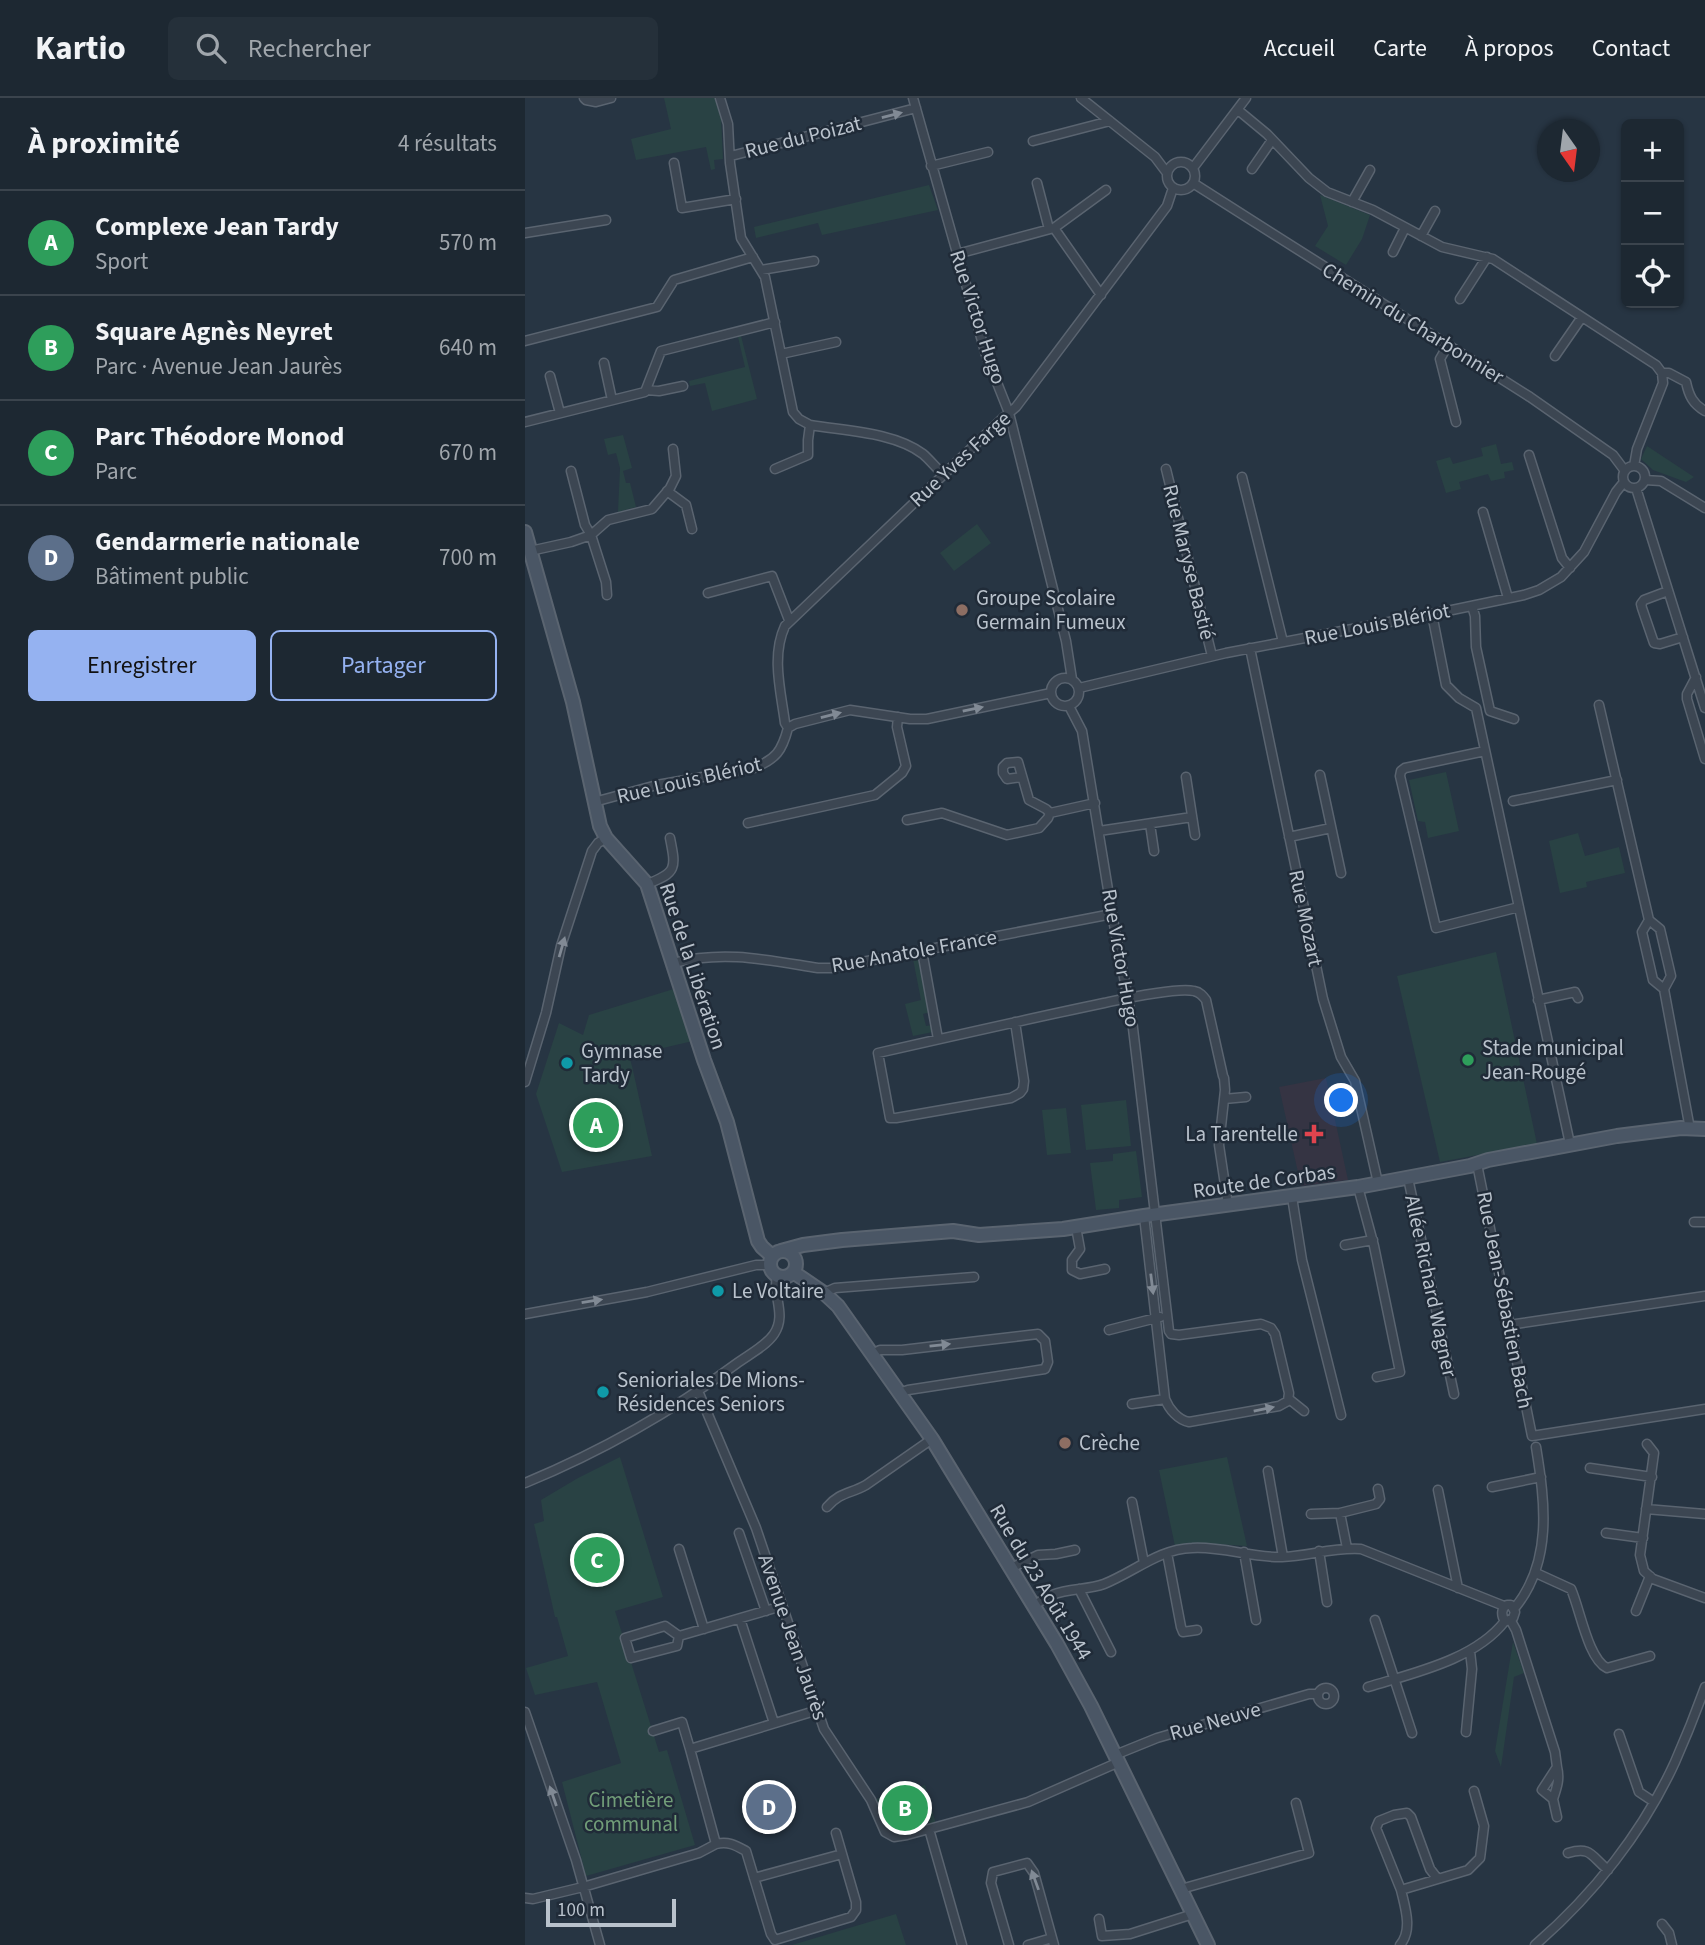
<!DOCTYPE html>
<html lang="fr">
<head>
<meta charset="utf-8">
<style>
  body { margin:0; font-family:"Source Sans 3",sans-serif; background:#25303a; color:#f1f3f6 }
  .controls { position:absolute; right:21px; top:21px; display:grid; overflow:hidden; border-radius:10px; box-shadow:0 2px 5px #0004 }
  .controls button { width:63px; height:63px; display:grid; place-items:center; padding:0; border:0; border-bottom:2px solid #3b444d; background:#1d2832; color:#f1f3f6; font:35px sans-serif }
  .compass { position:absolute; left:1012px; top:21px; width:63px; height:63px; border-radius:50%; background:#1d2832; box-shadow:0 2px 5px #0004; rotate:166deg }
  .scale { position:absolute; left:21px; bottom:18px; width:130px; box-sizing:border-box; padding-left:7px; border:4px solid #b9c2cc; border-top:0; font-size:19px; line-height:24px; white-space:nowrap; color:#b9c2cc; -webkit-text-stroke:5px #202b38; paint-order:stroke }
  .you { position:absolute; left:817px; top:1003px; width:24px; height:24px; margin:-18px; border:5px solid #fff; border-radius:50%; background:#1a73e8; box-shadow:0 0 0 10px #1a73e833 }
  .badge { display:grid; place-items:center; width:46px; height:46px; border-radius:50%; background:#95b2f1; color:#fff; font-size:23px; font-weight:700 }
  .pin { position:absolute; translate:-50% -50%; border:4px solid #fff; box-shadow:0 2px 7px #0006 }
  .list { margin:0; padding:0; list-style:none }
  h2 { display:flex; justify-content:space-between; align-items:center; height:91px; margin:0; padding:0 28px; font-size:30px }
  h2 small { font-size:23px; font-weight:400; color:#a0a6ac }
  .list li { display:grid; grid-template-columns:46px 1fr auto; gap:21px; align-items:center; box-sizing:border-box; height:105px; padding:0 28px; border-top:2px solid #3b444d }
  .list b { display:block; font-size:26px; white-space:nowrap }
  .list p { margin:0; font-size:23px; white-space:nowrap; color:#a0a6ac }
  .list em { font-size:23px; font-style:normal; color:#a0a6ac }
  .actions { display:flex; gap:14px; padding:21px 28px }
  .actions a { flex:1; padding:16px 0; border:2px solid #95b2f1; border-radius:10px; text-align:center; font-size:24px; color:#95b2f1 }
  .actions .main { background:#95b2f1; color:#111 }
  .icon { flex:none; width:38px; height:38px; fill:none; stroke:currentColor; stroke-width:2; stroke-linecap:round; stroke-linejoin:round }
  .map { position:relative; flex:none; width:1180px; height:1847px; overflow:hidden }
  header { display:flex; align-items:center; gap:42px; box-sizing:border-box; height:98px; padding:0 35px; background:#1d2832; border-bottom:2px solid #3b444d }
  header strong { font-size:33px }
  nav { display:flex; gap:38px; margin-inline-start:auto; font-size:24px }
  .search { width:490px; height:63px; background:#25303a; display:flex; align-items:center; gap:18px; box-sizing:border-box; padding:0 24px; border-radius:10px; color:#a0a6ac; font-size:26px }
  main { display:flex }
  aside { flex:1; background:#1d2832 }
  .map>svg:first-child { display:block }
  .medical { fill:#353443 }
  .green { fill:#294244 }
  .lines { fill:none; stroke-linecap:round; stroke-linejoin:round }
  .street-casing { stroke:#5a6470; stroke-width:11 }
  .secondary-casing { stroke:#5a6470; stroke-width:16 }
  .street { stroke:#3c4652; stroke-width:8 }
  .secondary { stroke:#4a5665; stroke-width:12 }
  .oneway { fill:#818a95 }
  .education-dot { fill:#8d6e63; stroke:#202b38; stroke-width:2.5 }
  .leisure-dot { fill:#2e9e5b; stroke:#202b38; stroke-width:2.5 }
  .culture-dot { fill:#0f9aa8; stroke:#202b38; stroke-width:2.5 }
  .health-dot { fill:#e0444e; stroke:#202b38; stroke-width:2.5 }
  .labels { text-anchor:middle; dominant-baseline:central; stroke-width:5; stroke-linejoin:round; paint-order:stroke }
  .street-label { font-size:21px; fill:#b9c2cc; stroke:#202b38 }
  .poi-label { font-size:21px; fill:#b9c2cc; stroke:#202b38; text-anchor:start }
  .park-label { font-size:21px; fill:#719d78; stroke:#202b38 }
</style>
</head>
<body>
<header>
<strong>Kartio</strong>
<div class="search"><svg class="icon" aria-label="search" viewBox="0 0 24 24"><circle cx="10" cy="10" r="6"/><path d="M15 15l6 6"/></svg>Rechercher</div>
<nav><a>Accueil</a><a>Carte</a><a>À propos</a><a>Contact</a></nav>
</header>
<main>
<aside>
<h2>À proximité<small>4 résultats</small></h2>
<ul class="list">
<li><span class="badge" style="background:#2e9e5b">A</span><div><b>Complexe Jean Tardy</b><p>Sport</p></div><em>570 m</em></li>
<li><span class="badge" style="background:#2e9e5b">B</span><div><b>Square Agnès Neyret</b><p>Parc · Avenue Jean Jaurès</p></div><em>640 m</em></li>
<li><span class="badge" style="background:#2e9e5b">C</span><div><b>Parc Théodore Monod</b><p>Parc</p></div><em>670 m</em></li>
<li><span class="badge" style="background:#5c6f8a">D</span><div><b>Gendarmerie nationale</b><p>Bâtiment public</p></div><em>700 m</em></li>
</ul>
<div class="actions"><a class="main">Enregistrer</a><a>Partager</a></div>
</aside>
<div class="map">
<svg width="1180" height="1847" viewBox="0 0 1180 1847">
  <rect width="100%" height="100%" fill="#273543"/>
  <path class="medical" d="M 801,980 L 823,1082 L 776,1088 L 754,989 Z"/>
  <path class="green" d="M 139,0 L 190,0 L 196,19 L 198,61 L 189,62 L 190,71 L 186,72 L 181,49 L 111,62 L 106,41 L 146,31 Z
    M 404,87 L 413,112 L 297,137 L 293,125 L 231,140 L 229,129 Z
    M 795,97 L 845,117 L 837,141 L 821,167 L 790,148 L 803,128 Z
    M 216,238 L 232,301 L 187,313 L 180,285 L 165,288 L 164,283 L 220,269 L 213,239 Z
    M 98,337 L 107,370 L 98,373 L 101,385 L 105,385 L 111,409 L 93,414 L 95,370 L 91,355 L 83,357 L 79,341 Z
    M 971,346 L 976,366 L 987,364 L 989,372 L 979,374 L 980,380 L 966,383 L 963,376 L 934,384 L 936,391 L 921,395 L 911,363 L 925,359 L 928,366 L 958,358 L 956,350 Z
    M 1122,348 L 1169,379 L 1161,384 L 1128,372 L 1116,361 Z
    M 452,426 L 466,445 L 429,473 L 415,455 Z
    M 921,674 L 934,733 L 903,740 L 900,724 L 893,723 L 884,682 Z
    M 1053,735 L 1060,758 L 1094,749 L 1100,775 L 1061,784 L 1062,789 L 1035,795 L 1024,743 Z
    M 971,854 L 1012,1046 L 915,1064 L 872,878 Z
    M 392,860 L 397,865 L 405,914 L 398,916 L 401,928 L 407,927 L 408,934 L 388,938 L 380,906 L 396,902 L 388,861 Z
    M 152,890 L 168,943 L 99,959 L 105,961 L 107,968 L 127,1058 L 37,1074 L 11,996 L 34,925 L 58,937 L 64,917 Z
    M 601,1002 L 606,1048 L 561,1052 L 556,1007 Z
    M 541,1010 L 546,1055 L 522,1057 L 517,1012 Z
    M 611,1053 L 617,1099 L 594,1102 L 594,1110 L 571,1112 L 565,1065 L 588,1063 L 588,1056 Z
    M 95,1359 L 138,1499 L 90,1513 L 134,1654 L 142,1652 L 170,1747 L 61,1778 L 37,1684 L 96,1665 L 72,1584 L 10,1597 L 1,1570 L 43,1558 L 32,1519 L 30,1519 L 9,1426 L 19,1423 L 16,1402 L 53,1380 Z
    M 702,1359 L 722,1448 L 673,1445 L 650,1448 L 634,1372 Z
    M 988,1544 L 999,1575 L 989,1579 L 976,1669 L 970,1653 Z
    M 400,1687 L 402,1693 L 397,1695 L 398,1697 L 402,1696 L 411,1726 L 405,1727 L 402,1719 L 376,1726 L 378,1735 L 366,1733 L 361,1727 L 351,1701 L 368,1696 L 370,1700 L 373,1699 L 372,1695 L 385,1691 L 386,1695 L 389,1695 L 388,1690 Z
    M 371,1816 L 381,1847 L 267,1847 Z"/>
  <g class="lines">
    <g class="street-casing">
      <path id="street" d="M 59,0 L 61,2 L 71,4 L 86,0
        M 195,0 L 203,26 L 205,65 L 216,140 L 240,179 L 268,314 L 274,321 L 285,327 C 320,333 369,334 398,356 C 405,362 411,370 418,376
        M 388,0 L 461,257 L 484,315 L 541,543 L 547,581
        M 556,0 L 630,59 L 642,75
        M 713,12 L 742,36 L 784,80 L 802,94 L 848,112 L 917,149 L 968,161 L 1131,267 L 1137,275 L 1138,285 L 1112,351 L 1109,368
        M 508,43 L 585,23
        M 206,58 L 391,10
        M642 78a14 14 0 1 1 28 0a14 14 0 1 1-28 0Z
        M 149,65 L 157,110 L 211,101
        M 406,68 L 463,54
        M 668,70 L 721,0
        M 727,71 L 747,42
        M 512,85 L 524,131
        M 668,85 L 1005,299 L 1088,357 L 1100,373
        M 827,104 L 845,72
        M 529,130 L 581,92
        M 0,135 L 81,122
        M 896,138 L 910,113
        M 868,154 L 880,130
        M 432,156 L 529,130 L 576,197
        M 236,172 L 289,163
        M 935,201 L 962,159
        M 0,243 L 132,209 L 149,182 L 228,159
        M 923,247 L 915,261 L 931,324
        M 256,256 L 311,244
        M 1030,258 L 1057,219
        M 79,265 L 87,302
        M 1137,275 L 1144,275 L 1161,284 C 1164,298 1168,306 1180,313
        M 25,278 L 35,315
        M 121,292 L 134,293 L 158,288
        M 0,324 L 120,294 L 136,253 L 250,224
        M 1004,357 L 1037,460 L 1045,470
        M1098 379a11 11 0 1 1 22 0a11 11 0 1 1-22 0Z
        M 250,371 L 283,357 L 283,342 L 285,327
        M 641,371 L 687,558
        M 46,373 L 60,427 L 66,437 L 81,484 L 82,497
        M 717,379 L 758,544
        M 1120,382 L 1136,383 L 1180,410
        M 1111,390 L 1180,610
        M 142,393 L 161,407 L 167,431
        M 958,414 L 983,500
        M 5,453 L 46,444 L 66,437 L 83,422 L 127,411 L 145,390 L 151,378 L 148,351
        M 1143,493 L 1119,502 L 1116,506 L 1117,510 L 1129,545 L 1135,546 L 1158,539
        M 183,495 L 247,478 L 264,522
        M 947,508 L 950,518 L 951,549 L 965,613 L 989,621
        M 907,516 L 921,587 L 934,600 L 951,610 L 1045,1046
        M 725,550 L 798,901 L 816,959 L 830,983 L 832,992 L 853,1085
        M 1171,579 L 1162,596 L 1162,601 L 1180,661
        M526 594a14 14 0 1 1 28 0a14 14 0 1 1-28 0Z
        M 554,590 L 701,555 L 927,512 L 999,497 L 1014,492 L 1036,479 L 1059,454 L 1091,394 L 1099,384
        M 1074,607 L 1124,822 L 1135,831 L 1146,878 L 1139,891 L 1165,1031
        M 544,608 L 557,633 L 587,816 L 607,922 L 644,1233 L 646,1236 L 654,1237 L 736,1226 L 746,1230 L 750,1236 L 764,1295 L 763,1303 L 754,1308 L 664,1324 C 653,1322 644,1311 640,1301 L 619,1118
        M 263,630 L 260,625 C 256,594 246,558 260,528 L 478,320 L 491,309 L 642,108 L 648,90
        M 960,653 L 880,670 L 876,673 L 875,678 L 911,830 L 994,809
        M 795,677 L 816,775
        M 661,679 L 670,737
        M 988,703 L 1092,682
        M 69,704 L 132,687 L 229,670 C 251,661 257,653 263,630 L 270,626 L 325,612 L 385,621 L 402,621 L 526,595
        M 525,715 L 570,705
        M 382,722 L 417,715 L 482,737 L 514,730 L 523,720 L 525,715 L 521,711 L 504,702 L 493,664 L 482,665 L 478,669 L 478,675 L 482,681 L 497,679
        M 223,725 L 350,697 L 377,675 L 381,668 L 372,629 L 373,619
        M 625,726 L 629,753
        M 574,733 L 667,719
        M 764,739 L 806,730
        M 122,786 C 152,775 151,770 145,740
        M 1124,822 L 1117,834 L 1128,882 L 1139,891
        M 397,853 L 413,941
        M 148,865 C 200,852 242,862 293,870 L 306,870 L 587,816
        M 1013,902 L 1050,894 L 1053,900
        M 490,924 L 499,983 L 498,991 L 495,995 L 486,1000 L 371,1020 L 365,1020 L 353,955 C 428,938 503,921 579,905 C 598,901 651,889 669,893 C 675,894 678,898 681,902 L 698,978
        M 699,980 L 700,992 L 694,1047 L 703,1107
        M 0,984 L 21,915 L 36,848 L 67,753 L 73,745 L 81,740
        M 699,1001 L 721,999
        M 952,1066 L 1007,1338 L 1180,1311
        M 883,1080 L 929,1296
        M 833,1089 L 849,1148 L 875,1274 L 852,1279
        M 767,1099 L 777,1162 L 816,1317
        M 1169,1124 L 1180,1124
        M 551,1129 L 555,1151 L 547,1162 L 547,1172 L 555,1176 L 580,1171
        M 820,1147 L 848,1142
        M 299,1195 L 310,1190 L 449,1179
        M 0,1216 L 122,1194 L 231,1167 L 244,1167
        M 984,1227 L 1180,1198
        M 584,1232 L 635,1219
        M 347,1256 L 355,1252 L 377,1252 L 513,1236 L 520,1243 L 523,1264 L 520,1271 L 383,1292 L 374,1295
        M 173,1293 L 231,1430 L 299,1631 L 346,1702 L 360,1734 L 369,1739 L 382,1737 L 503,1704 L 594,1664
        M 764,1301 L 779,1313
        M 607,1306 L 640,1301
        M 1122,1346 L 1129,1355 L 1115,1457 L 1119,1473 L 1128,1481 L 1180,1500
        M 1065,1370 L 1127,1379
        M 743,1373 L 758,1459
        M 0,1385 C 75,1354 146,1314 211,1266 C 223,1257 241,1248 249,1236 C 262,1217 247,1197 252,1178
        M 967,1389 L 1016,1379
        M 913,1392 L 933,1490
        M 607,1404 L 619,1465
        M 302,1409 C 315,1394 325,1396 341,1387 L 407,1341
        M 1121,1411 L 1180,1416
        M 815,1415 L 822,1450
        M 786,1416 L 815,1415 L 851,1406 L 855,1401 L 853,1391
        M 214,1435 L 241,1513
        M 1081,1435 L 1118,1440
        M 154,1451 L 179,1531
        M 794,1453 L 802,1504
        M 719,1454 L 731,1522
        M 642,1455 L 656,1529 L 658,1534 L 672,1532
        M 486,1470 L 513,1457 L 531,1456 L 550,1452
        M 1011,1475 L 1046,1491 C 1055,1511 1063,1561 1082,1570 L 1125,1558
        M 554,1491 L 586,1554
        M 509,1507 C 515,1504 521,1499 527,1497 C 544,1490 563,1492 579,1486 C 609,1474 634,1451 667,1450 C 697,1448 727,1460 757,1459 C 784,1458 809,1449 836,1451 L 979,1508
        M 982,1507 L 986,1507 L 990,1514 L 988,1520 L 982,1523 L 980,1523 C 976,1518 976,1510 982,1507 Z
        M 989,1511 C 1028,1464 1020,1404 1011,1349
        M 1111,1513 L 1125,1478
        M 215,1521 L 249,1625
        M 850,1522 L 887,1635
        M 986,1523 L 991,1532 L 1030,1654 L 1032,1669 L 1017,1692 L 1028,1701 L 1032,1719
        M 154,1538 L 152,1548 L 106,1560 L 100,1540 L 140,1528 L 154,1538 L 257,1508
        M 843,1589 C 888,1575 950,1562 980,1523
        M793 1598a8 8 0 1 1 16 0a8 8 0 1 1-16 0Z
        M 0,1614 L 51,1762 L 75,1847
        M 128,1633 L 157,1624 L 165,1651 L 293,1612
        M 941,1634 L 947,1571 L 945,1553
        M 1094,1636 L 1114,1694 L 1129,1704
        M 590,1657 L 632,1640 L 784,1596 L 792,1596
        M 1028,1701 C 1032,1689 1035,1681 1032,1669
        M 404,1731 L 437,1847
        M 191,1746 C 203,1743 210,1747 221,1753 L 246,1836 L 250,1842 L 326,1819 L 331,1812 L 331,1804 L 311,1735
        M 1043,1755 C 1066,1748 1066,1758 1083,1772
        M 229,1780 L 317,1756
        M 656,1791 L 784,1755 L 771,1705
        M 876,1792 L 851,1730 L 854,1723 L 869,1717 L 882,1715 L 886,1719 L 905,1771 L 912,1780
        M 0,1800 L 8,1801 L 58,1789 L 174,1755 L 191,1746 L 165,1651
        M 574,1821 L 577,1838 L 605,1836 L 668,1816
        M 1137,1826 L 1144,1835 L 1147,1847
        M 484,1847 L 466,1785 L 468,1774 L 502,1765 L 509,1775 L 529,1847
        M 503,1847 L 527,1840
        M 875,1847 C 888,1832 880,1809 876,1792 L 943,1772 L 955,1760 L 959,1728 L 949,1693
        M 1010,1847 C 1068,1797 1118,1734 1150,1664 C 1161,1639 1171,1614 1180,1589"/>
    </g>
    <g class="secondary-casing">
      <path id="secondary" d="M 0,434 L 48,604 L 75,728 L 81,740 L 122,786 L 179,962 L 202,1024 L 233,1143 L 237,1149 L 247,1158
        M245 1166a13 13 0 1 1 26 0a13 13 0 1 1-26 0Z
        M 256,1153 L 278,1147 L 317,1142 L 428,1133 L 454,1137 L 538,1131 L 619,1118 L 833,1089 L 945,1068 L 963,1062 L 1092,1038 L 1156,1030 L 1180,1031
        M 268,1174 L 299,1195 L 313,1208 L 407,1341 L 532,1546 L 566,1608 L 683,1847"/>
    </g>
    <use href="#street" class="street"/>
    <use href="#secondary" class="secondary"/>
  </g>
  <defs><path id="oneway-solid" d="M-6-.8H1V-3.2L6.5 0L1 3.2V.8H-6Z" transform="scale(1.75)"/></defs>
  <g class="oneway">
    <use href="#oneway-solid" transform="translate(367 17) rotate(-14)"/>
    <use href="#oneway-solid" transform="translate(448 611) rotate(-12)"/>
    <use href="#oneway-solid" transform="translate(306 617) rotate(-14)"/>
    <use href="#oneway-solid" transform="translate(37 849) rotate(-74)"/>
    <use href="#oneway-solid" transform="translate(627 1186) rotate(83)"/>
    <use href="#oneway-solid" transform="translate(67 1203) rotate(-9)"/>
    <use href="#oneway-solid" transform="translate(415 1247) rotate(-6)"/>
    <use href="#oneway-solid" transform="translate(739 1311) rotate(-11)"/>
    <use href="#oneway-solid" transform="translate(28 1698) rotate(-109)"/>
    <use href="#oneway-solid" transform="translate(510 1782) rotate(-110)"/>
  </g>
  <g class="education-dot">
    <circle cx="437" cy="512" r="7"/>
    <circle cx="540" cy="1345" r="7"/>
  </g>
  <circle class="leisure-dot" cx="943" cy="962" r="7"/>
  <g class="culture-dot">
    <circle cx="42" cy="965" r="7"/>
    <circle cx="193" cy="1193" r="7"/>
    <circle cx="78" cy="1294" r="7"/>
  </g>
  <path class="health-dot" d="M785.5 1025.5h7v7h7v7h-7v7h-7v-7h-7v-7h7z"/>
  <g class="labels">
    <g class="street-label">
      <text transform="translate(278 39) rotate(-14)">Rue du Poizat</text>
      <text transform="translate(453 219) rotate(72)">Rue Victor Hugo</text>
      <text transform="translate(888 225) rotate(32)">Chemin du Charbonnier</text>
      <text transform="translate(435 361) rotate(-43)">Rue Yves Farge</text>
      <text transform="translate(664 464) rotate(76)">Rue Maryse Bastié</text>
      <text transform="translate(852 526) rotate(-11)">Rue Louis Blériot</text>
      <text transform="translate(164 682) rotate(-13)">Rue Louis Blériot</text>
      <text transform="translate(781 820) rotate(78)">Rue Mozart</text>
      <text transform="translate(389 853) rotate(-10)">Rue Anatole France</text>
      <text transform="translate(596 860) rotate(80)">Rue Victor Hugo</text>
      <text transform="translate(168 868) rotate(72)">Rue de la Libération</text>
      <text transform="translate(739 1083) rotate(-8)">Route de Corbas</text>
      <text transform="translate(906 1188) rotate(78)">Allée Richard Wagner</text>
      <text transform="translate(980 1202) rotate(79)">Rue Jean-Sébastien Bach</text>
      <text transform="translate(516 1484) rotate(59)">Rue du 23 Août 1944</text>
      <text transform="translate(268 1539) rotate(71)">Avenue Jean Jaurès</text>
      <text transform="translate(690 1623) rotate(-16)">Rue Neuve</text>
    </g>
    <g class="poi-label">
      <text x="451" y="500">Groupe Scolaire<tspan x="451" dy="24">Germain Fumeux</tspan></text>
      <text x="957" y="950">Stade municipal<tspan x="957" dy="24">Jean-Rougé</tspan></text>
      <text x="56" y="953">Gymnase<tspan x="56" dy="24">Tardy</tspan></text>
      <text x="773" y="1036" text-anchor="end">La Tarentelle</text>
      <text x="207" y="1193">Le Voltaire</text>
      <text x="92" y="1282">Senioriales De Mions-<tspan x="92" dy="24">Résidences Seniors</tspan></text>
      <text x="554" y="1345">Crèche</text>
    </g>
    <g class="park-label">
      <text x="106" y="1702">Cimetière<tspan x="106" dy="24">communal</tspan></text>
    </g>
  </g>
</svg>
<div class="controls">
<button>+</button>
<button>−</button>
<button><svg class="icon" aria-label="locate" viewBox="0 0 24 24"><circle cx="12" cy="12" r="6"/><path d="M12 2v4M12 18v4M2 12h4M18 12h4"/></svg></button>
</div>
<svg class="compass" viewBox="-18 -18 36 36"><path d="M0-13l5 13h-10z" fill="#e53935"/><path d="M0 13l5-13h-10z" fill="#a0a6ac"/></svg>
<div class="scale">100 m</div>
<div class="you"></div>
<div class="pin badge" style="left:71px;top:1027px;background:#2e9e5b">A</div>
<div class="pin badge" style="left:380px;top:1710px;background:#2e9e5b">B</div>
<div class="pin badge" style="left:72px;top:1462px;background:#2e9e5b">C</div>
<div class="pin badge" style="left:244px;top:1709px;background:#5c6f8a">D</div>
</div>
</main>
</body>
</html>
